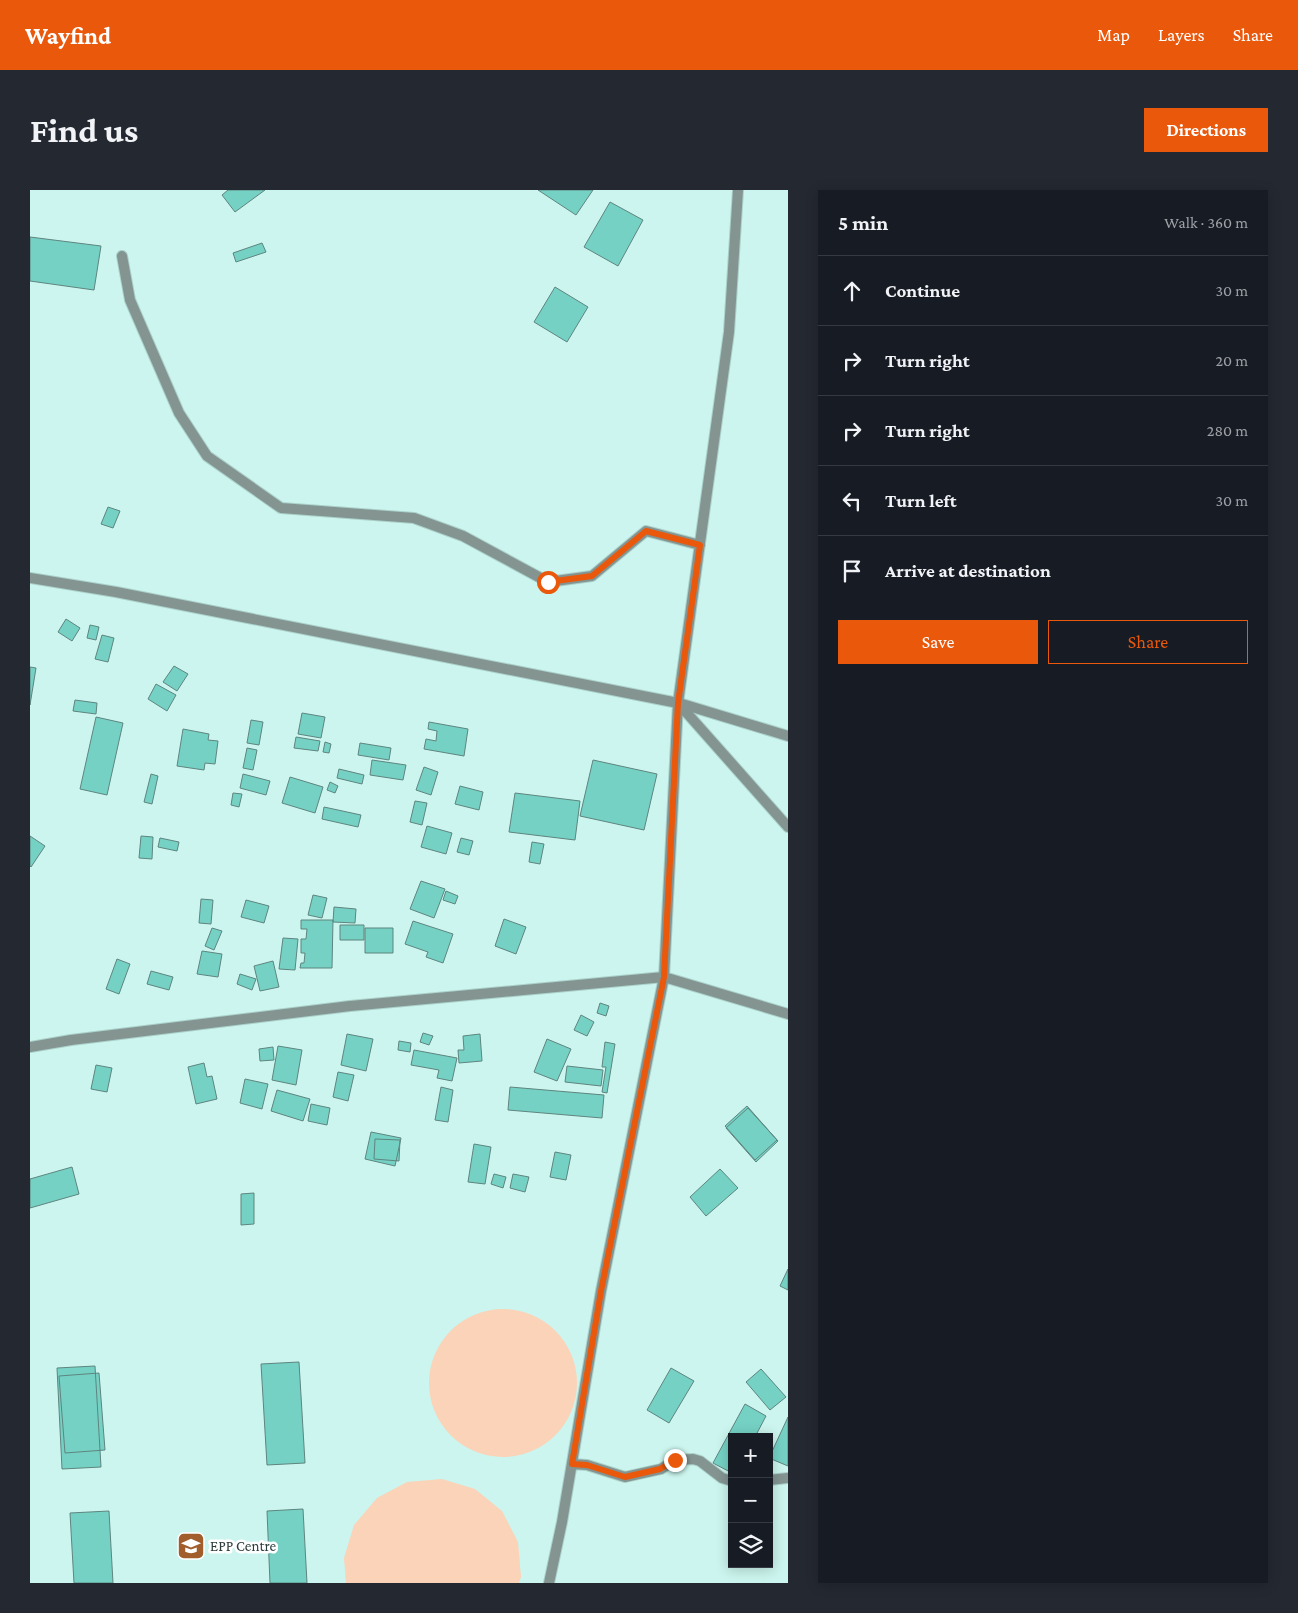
<!DOCTYPE html>
<html lang="en">
<head>
<meta charset="utf-8">
<style>
  body { margin:0; font-family:"Crimson Pro",serif; background:#242831; color:#f1f3f6 }
  .controls { position:absolute; right:15px; bottom:15px; display:grid; overflow:hidden; border-radius:0px; box-shadow:0 2px 12px #0003 }
  .controls button { width:45px; height:45px; display:grid; place-items:center; padding:0; border:0; border-bottom:1px solid #363941; background:#171b24; color:#f1f3f6; font:25px sans-serif }
  .stop { position:absolute; width:15px; height:15px; margin:-11px; border:4px solid #ea580c; border-radius:50%; background:#fff }
  .stop.end { background:#ea580c; border-color:#fff; box-shadow:0 1px 5px #0008 }
  .list { margin:0; padding:0; list-style:none }
  h2 { display:flex; justify-content:space-between; align-items:center; height:65px; margin:0; padding:0 20px; font-size:21px }
  h2 small { font-size:16px; font-weight:400; color:#9ea1a6 }
  .list li { display:grid; grid-template-columns:32px 1fr auto; gap:15px; align-items:center; box-sizing:border-box; height:70px; padding:0 20px; border-top:1px solid #363941 }
  .list b { display:block; font-size:19px; white-space:nowrap }
  .list em { font-size:16px; font-style:normal; color:#9ea1a6 }
  .actions { display:flex; gap:10px; padding:15px 20px }
  .actions a { flex:1; padding:11px 0; border:1px solid #ea580c; border-radius:0px; text-align:center; font-size:18px; color:#ea580c }
  .actions .main { background:#ea580c; color:#fff }
  .icon { flex:none; width:28px; height:28px; fill:none; stroke:currentColor; stroke-width:2; stroke-linecap:round; stroke-linejoin:round }
  .map { position:relative; flex:none; width:758px; height:1393px; overflow:hidden; border-radius:0px }
  header { display:flex; align-items:center; gap:30px; box-sizing:border-box; height:70px; padding:0 25px; background:#ea580c; color:#fff }
  header strong { font-size:24px }
  nav { display:flex; gap:28px; margin-inline-start:auto; font-size:18px }
  .intro { display:flex; align-items:center; justify-content:space-between; box-sizing:border-box; height:120px; padding:0 30px }
  h1 { margin:0; font-size:35px }
  .button { padding:12px 22px; border-radius:0px; background:#ea580c; color:#fff; font-size:18px; font-weight:700 }
  main { display:flex; gap:30px; padding:0 30px }
  aside { flex:1; background:#171b24; border-radius:0px; box-shadow:0 2px 12px #0003 }
  .map>svg:first-child { display:block }
  .green { fill:#fbd3b8 }
  .building { fill:#75d1c4; stroke:#5e857f }
  .lines { fill:none; stroke-linecap:round; stroke-linejoin:round }
  .street-casing { stroke:#abd0ca; stroke-width:12 }
  .street { stroke:#839491; stroke-width:10 }
  .route { stroke:#ea580c; stroke-width:6 }
  .labels { text-anchor:middle; dominant-baseline:central; stroke-width:5; stroke-linejoin:round; paint-order:stroke }
  .poi-label { font-size:15px; fill:#2b3c3a; stroke:#fff; text-anchor:start }
</style>
</head>
<body>
<header>
<strong>Wayfind</strong>
<nav><a>Map</a><a>Layers</a><a>Share</a></nav>
</header>
<div class="intro"><h1>Find us</h1><a class="button">Directions</a></div>
<main>
<div class="map">
<svg width="758" height="1393" viewBox="0 0 758 1393">
  <rect width="100%" height="100%" fill="#cbf5ee"/>
  <path class="green" d="M399 1193a74 74 0 1 1 148 0a74 74 0 1 1-148 0Z
    M 412,1289 L 445,1299 L 472,1321 L 488,1352 L 491,1387 L 489,1393 L 316,1393 L 314,1368 L 324,1335 L 347,1308 L 377,1292 Z"/>
  <path class="building" d="M 198,0 L 235,0 L 205,22 L 192,5 Z
    M 508,0 L 563,0 L 546,25 Z
    M 580,12 L 613,30 L 588,76 L 554,57 Z
    M 0,47 L 71,56 L 64,100 L 0,91 Z
    M 232,53 L 236,62 L 206,72 L 203,63 Z
    M 525,97 L 558,117 L 537,152 L 504,132 Z
    M 78,317 L 90,321 L 83,338 L 71,334 Z
    M 36,429 L 50,438 L 42,451 L 28,442 Z
    M 60,435 L 69,437 L 66,450 L 57,448 Z
    M 72,445 L 84,448 L 78,472 L 65,469 Z
    M 144,476 L 158,484 L 147,501 L 133,492 Z
    M 0,477 L 6,478 L 0,515 Z
    M 126,494 L 146,505 L 137,521 L 118,509 Z
    M 45,510 L 67,513 L 66,524 L 43,521 Z
    M 272,523 L 295,527 L 291,548 L 268,544 Z
    M 66,527 L 93,533 L 77,605 L 50,599 Z
    M 221,530 L 233,532 L 229,555 L 217,553 Z
    M 399,532 L 438,539 L 434,566 L 394,559 L 396,549 L 406,551 L 407,541 L 398,539 Z
    M 153,539 L 179,544 L 178,550 L 188,551 L 185,574 L 175,573 L 174,580 L 147,576 Z
    M 266,547 L 290,551 L 288,561 L 264,558 Z
    M 295,552 L 301,554 L 299,563 L 293,562 Z
    M 330,553 L 361,558 L 359,570 L 328,565 Z
    M 217,558 L 227,560 L 223,580 L 213,578 Z
    M 342,570 L 376,575 L 373,590 L 340,585 Z
    M 563,570 L 627,584 L 614,640 L 550,626 Z
    M 394,577 L 408,582 L 401,605 L 386,600 Z
    M 309,579 L 334,585 L 332,594 L 307,588 Z
    M 121,584 L 128,586 L 122,614 L 114,612 Z
    M 213,584 L 240,591 L 236,605 L 210,598 Z
    M 260,587 L 293,597 L 285,623 L 252,613 Z
    M 300,592 L 308,596 L 305,603 L 297,600 Z
    M 430,596 L 453,602 L 449,620 L 425,614 Z
    M 203,603 L 212,604 L 209,617 L 201,615 Z
    M 485,603 L 550,611 L 545,650 L 479,642 Z
    M 385,611 L 397,613 L 392,635 L 380,632 Z
    M 294,617 L 331,625 L 328,637 L 292,629 Z
    M 397,636 L 422,643 L 416,664 L 391,657 Z
    M 0,646 L 15,656 L 1,677 L 0,676 Z
    M 111,646 L 123,647 L 122,669 L 109,668 Z
    M 130,648 L 149,652 L 147,661 L 128,657 Z
    M 431,648 L 443,651 L 439,665 L 427,662 Z
    M 502,652 L 514,654 L 510,674 L 499,672 Z
    M 391,691 L 415,699 L 404,728 L 380,719 Z
    M 416,701 L 428,706 L 425,714 L 413,710 Z
    M 283,705 L 297,708 L 292,728 L 278,725 Z
    M 171,709 L 183,710 L 181,734 L 169,733 Z
    M 216,710 L 239,716 L 234,733 L 211,727 Z
    M 304,717 L 326,719 L 325,733 L 303,732 Z
    M 474,729 L 496,737 L 486,764 L 465,756 Z
    M 271,730 L 303,730 L 302,778 L 270,778 L 271,773 L 274,773 L 275,763 L 271,763 L 271,749 L 276,749 L 277,739 L 271,739 Z
    M 383,731 L 423,744 L 413,773 L 396,767 L 398,762 L 375,754 Z
    M 310,735 L 334,735 L 334,750 L 310,750 Z
    M 182,738 L 192,741 L 184,760 L 175,756 Z
    M 335,738 L 363,738 L 363,763 L 335,763 Z
    M 253,748 L 268,749 L 265,780 L 249,779 Z
    M 172,761 L 192,764 L 188,787 L 167,784 Z
    M 87,769 L 100,774 L 89,804 L 76,799 Z
    M 243,771 L 249,797 L 230,801 L 224,776 Z
    M 121,781 L 143,787 L 139,800 L 117,794 Z
    M 210,784 L 226,789 L 222,800 L 207,794 Z
    M 570,813 L 579,816 L 576,826 L 567,823 Z
    M 551,825 L 564,832 L 557,846 L 544,840 Z
    M 393,843 L 403,846 L 399,855 L 390,852 Z
    M 317,844 L 343,849 L 336,881 L 311,875 Z
    M 450,844 L 452,871 L 429,873 L 428,860 L 434,860 L 433,846 Z
    M 517,849 L 541,859 L 527,891 L 504,882 Z
    M 369,851 L 381,853 L 380,862 L 368,860 Z
    M 575,852 L 585,854 L 577,903 L 572,902 L 576,877 L 572,877 Z
    M 248,856 L 272,860 L 266,895 L 242,890 Z
    M 243,857 L 244,870 L 230,871 L 229,859 Z
    M 384,860 L 427,868 L 422,891 L 407,888 L 409,880 L 381,875 Z
    M 174,873 L 177,887 L 182,886 L 187,909 L 166,914 L 158,877 Z
    M 66,875 L 82,878 L 77,902 L 61,899 Z
    M 537,876 L 573,880 L 571,896 L 535,892 Z
    M 308,882 L 324,885 L 318,911 L 303,907 Z
    M 215,889 L 238,894 L 232,919 L 210,913 Z
    M 411,897 L 423,900 L 418,932 L 405,930 Z
    M 480,897 L 574,905 L 572,928 L 478,920 Z
    M 247,900 L 280,909 L 273,931 L 241,921 Z
    M 281,914 L 300,918 L 297,935 L 278,931 Z
    M 717,916 L 747,950 L 725,970 L 695,936 Z
    M 718,918 L 748,951 L 726,972 L 696,938 Z
    M 341,942 L 371,948 L 365,976 L 335,969 Z
    M 345,949 L 370,950 L 369,971 L 344,969 Z
    M 444,954 L 461,957 L 455,994 L 438,992 Z
    M 525,962 L 541,965 L 536,990 L 520,987 Z
    M 42,977 L 49,1004 L 0,1018 L 0,989 Z
    M 690,979 L 708,998 L 676,1026 L 660,1007 Z
    M 464,984 L 476,987 L 473,998 L 461,994 Z
    M 483,984 L 499,987 L 495,1002 L 480,998 Z
    M 224,1003 L 224,1034 L 211,1035 L 211,1004 Z
    M 758,1079 L 758,1100 L 750,1096 Z
    M 269,1172 L 275,1273 L 237,1275 L 231,1174 Z
    M 65,1176 L 71,1277 L 32,1279 L 27,1178 Z
    M 641,1178 L 664,1191 L 639,1233 L 617,1220 Z
    M 731,1179 L 756,1207 L 740,1220 L 716,1192 Z
    M 69,1183 L 75,1260 L 35,1263 L 29,1186 Z
    M 715,1214 L 736,1226 L 725,1247 L 702,1247 L 702,1283 L 683,1273 Z
    M 758,1227 L 758,1276 L 739,1268 Z
    M 273,1319 L 277,1393 L 240,1393 L 237,1321 Z
    M 79,1321 L 83,1393 L 44,1393 L 40,1323 Z"/>
  <g class="lines">
    <g class="street-casing">
      <path id="street" d="M 92,66 L 100,110 L 149,223 L 177,266 L 251,318 L 384,328 L 433,346 L 518,392 L 562,386 L 616,341 L 670,355
        M 0,388 L 86,402 L 648,513 L 699,142 L 708,0
        M 648,513 L 758,637
        M 649,513 L 758,546
        M 0,857 L 41,850 L 320,816 L 634,787 L 758,824
        M 542,1274 L 557,1275 L 595,1287 L 631,1279 L 645,1270 L 663,1269 L 670,1271 L 692,1288 L 702,1291
        M 739,1290 L 758,1288
        M 519,1393 L 532,1332 L 571,1101 L 634,787 L 648,513"/>
    </g>
    <use href="#street" class="street"/>
  </g>
  <g class="lines">
    <path class="route" d="M 518,392 L 562,386 L 616,341 L 670,355 L 648,513 L 634,787 L 571,1101 L 542,1274 L 557,1275 L 595,1287 L 630,1279 L 645,1270"/>
  </g>
  <defs>
    <g id="school-square" transform="scale(1.4375)"><rect x="-9" y="-9" width="18" height="18" rx="4" fill="#a15e2c" stroke="#fff"/><path d="M0-5L7-2L0 1L-7-2ZM-4 1L0 2.5L4 1V4Q0 6-4 4Z" fill="#fff"/></g>
  </defs>
  <g fill-rule="evenodd">
    <use href="#school-square" x="161" y="1356"/>
  </g>
  <g class="labels">
    <g class="poi-label">
      <text x="180" y="1356">EPP Centre</text>
    </g>
  </g>
</svg>
<div class="controls">
<button>+</button>
<button>−</button>
<button><svg class="icon" aria-label="layers" viewBox="0 0 24 24"><path d="M12 4l9 5-9 5-9-5zM3 14l9 5 9-5"/></svg></button>
</div>
<div class="stop" style="left:518px;top:392px"></div>
<div class="stop end" style="left:645px;top:1270px"></div>
</div>
<aside>
<h2>5 min<small>Walk · 360 m</small></h2>
<ul class="list">
<li><svg class="icon" aria-label="ahead" viewBox="0 0 24 24"><path d="M12 20V5M6 11l6-6 6 6"/></svg><div><b>Continue</b></div><em>30 m</em></li>
<li><svg class="icon" aria-label="right" viewBox="0 0 24 24"><path d="M7 20v-9h11M14 6l5 5-5 5"/></svg><div><b>Turn right</b></div><em>20 m</em></li>
<li><svg class="icon" aria-label="right" viewBox="0 0 24 24"><path d="M7 20v-9h11M14 6l5 5-5 5"/></svg><div><b>Turn right</b></div><em>280 m</em></li>
<li><svg class="icon" aria-label="left" viewBox="0 0 24 24"><path d="M17 20v-9H6M10 6l-5 5 5 5"/></svg><div><b>Turn left</b></div><em>30 m</em></li>
<li><svg class="icon" aria-label="arrive" viewBox="0 0 24 24"><path d="M6 21V4h12l-3 4 3 4H6"/></svg><div><b>Arrive at destination</b></div></li>
</ul>
<div class="actions"><a class="main">Save</a><a>Share</a></div>
</aside>
</main>
</body>
</html>
